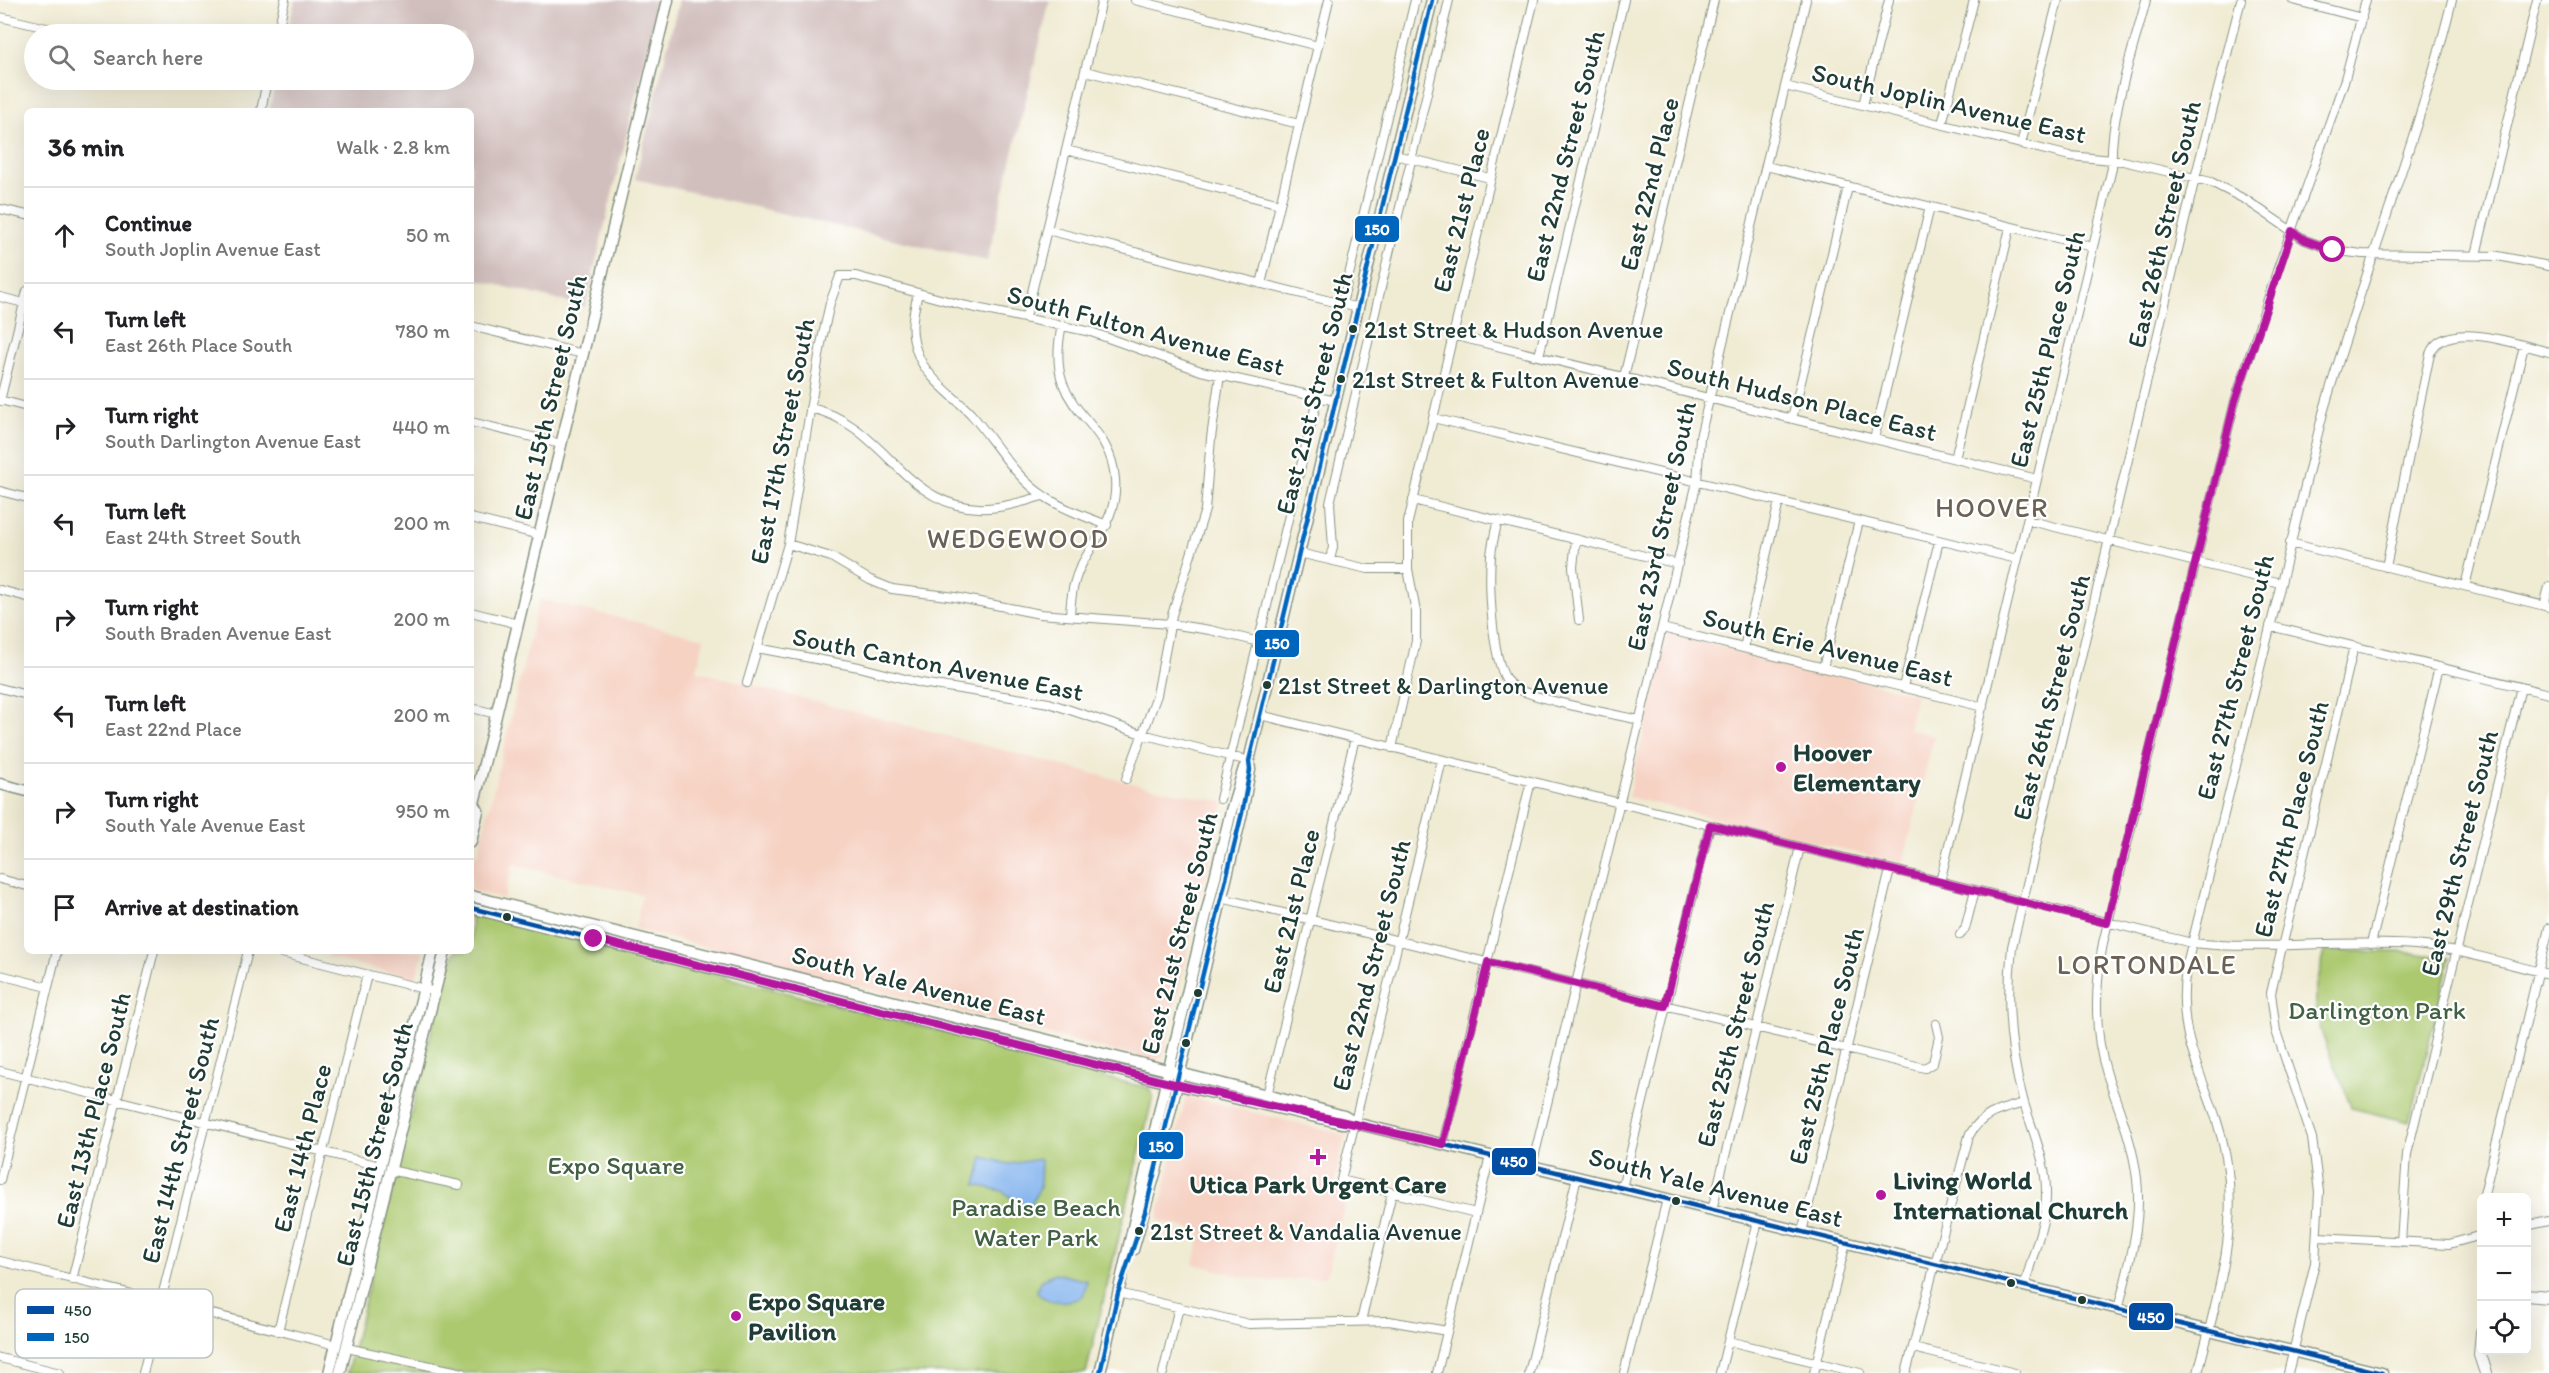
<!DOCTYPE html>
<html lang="en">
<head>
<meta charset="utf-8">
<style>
  body { margin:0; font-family:Itim,sans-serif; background:#f6f6f6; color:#202124 }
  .controls { position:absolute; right:18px; bottom:18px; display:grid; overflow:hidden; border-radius:9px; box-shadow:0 6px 24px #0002 }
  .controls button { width:54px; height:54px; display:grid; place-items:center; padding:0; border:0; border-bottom:2px solid #e0e0e0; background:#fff; color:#202124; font:30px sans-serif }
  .stop { position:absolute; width:18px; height:18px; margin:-14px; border:4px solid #b5179e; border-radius:50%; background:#fff }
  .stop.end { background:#b5179e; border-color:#fff; box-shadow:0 2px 6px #0008 }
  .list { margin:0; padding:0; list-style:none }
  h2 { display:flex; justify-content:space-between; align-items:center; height:78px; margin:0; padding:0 24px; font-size:26px }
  h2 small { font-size:20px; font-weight:400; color:#757577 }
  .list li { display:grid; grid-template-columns:39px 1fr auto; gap:18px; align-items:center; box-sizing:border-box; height:96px; padding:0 24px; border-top:2px solid #e0e0e0 }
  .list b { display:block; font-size:22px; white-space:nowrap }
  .list p { margin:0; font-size:20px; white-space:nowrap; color:#757577 }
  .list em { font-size:20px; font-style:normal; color:#757577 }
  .icon { flex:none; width:33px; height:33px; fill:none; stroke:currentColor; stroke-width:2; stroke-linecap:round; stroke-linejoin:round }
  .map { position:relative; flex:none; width:2549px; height:1373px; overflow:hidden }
  .search { position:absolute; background:#fff; box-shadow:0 6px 24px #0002; left:24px; top:24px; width:450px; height:66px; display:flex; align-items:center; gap:15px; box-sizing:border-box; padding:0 21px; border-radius:33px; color:#757577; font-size:22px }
  .panel { position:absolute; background:#fff; box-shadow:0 6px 24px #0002; left:24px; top:108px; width:450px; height:846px; border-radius:9px }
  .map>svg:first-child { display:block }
  .built { fill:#f6d2c3 }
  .industrial { fill:#d1bfbd }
  .green { fill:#acc96f; stroke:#668352; stroke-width:1.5 }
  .water { fill:#82b2ed; stroke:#507890; stroke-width:1.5 }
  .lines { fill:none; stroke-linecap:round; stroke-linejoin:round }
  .minor-casing { stroke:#889484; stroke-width:10 }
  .major-casing { stroke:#889484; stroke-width:13 }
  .highway-casing { stroke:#889484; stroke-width:14 }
  .minor { stroke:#fff; stroke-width:8 }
  .major { stroke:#fff; stroke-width:10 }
  .highway { stroke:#fff; stroke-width:12 }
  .bus-1-casing { stroke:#fff; stroke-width:9 }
  .bus-2-casing { stroke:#fff; stroke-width:9 }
  .bus-1 { stroke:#034ea2; stroke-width:4.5 }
  .bus-2 { stroke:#0065bd; stroke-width:4.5 }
  .route { stroke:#b5179e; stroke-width:8 }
  .bus-dot { fill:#1f3d34; stroke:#fff; stroke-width:2 }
  .poi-dot { fill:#b5179e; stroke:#fff; stroke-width:2 }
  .labels { text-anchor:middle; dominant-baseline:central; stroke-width:4.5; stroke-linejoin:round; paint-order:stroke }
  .bus-label { font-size:24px; fill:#1f3d34; stroke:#fff; text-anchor:start }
  .street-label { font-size:26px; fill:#1f3d34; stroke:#fff }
  .poi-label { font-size:26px; font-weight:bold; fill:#1f3d34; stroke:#fff; text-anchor:start }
  .park-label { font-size:26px; fill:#426043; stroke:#fff }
  .neighbourhood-label { font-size:27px; letter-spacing:1.5px; fill:#6b6255; stroke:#fff }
  .key { fill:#fff; stroke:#bcc5c2; stroke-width:1.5 }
  .key-label { font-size:16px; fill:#1f3d34 }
  .line-badge { stroke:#fff; stroke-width:2 }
  .badge-label { font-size:16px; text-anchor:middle; font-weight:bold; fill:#fff }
</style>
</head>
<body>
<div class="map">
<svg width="2549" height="1373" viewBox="0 0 2549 1373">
  <rect width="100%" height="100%" fill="#fff"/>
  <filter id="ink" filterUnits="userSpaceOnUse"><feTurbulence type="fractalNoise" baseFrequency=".0167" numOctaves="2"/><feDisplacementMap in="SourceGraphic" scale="12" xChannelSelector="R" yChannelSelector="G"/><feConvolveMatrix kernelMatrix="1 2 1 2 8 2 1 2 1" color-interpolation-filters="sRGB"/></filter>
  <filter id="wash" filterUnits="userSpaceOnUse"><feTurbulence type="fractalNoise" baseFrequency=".008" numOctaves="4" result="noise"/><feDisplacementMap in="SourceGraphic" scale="24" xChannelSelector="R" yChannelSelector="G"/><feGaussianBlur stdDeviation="1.35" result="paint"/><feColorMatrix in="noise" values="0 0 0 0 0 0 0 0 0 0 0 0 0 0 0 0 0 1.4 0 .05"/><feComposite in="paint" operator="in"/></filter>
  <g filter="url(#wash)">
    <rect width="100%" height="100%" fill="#f0ebd3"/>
    <path class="built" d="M 539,599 L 704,638 L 697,671 L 1126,782 L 1224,802 L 1162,1058 L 1153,1061 L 635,929 L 642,895 L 513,864 L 504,899 L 471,890 L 471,865 L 474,855 L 478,855 Z
      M 1668,633 L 1916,694 L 1908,729 L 1934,736 L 1903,864 L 1628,797 Z
      M 329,951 L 423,951 L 416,979 L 327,957 Z
      M 1186,1096 L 1346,1135 L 1333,1187 L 1349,1190 L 1326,1277 L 1271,1281 L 1252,1279 L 1194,1264 L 1201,1232 L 1157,1220 Z"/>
    <path class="industrial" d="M 295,0 L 659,0 L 585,307 L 471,278 L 471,111 L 269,111 L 276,80 L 464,80 L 464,34 L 287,34 Z
      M 679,0 L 1050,0 L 987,261 L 635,179 Z"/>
    <path class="green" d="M 475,914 L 1054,1060 L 1086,1073 L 1149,1088 L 1153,1096 L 1086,1373 L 347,1373 L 440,996 L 455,951 L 471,951 L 471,917 Z
      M 2325,951 L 2403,952 L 2450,958 L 2409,1122 L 2351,1108 C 2341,1071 2313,1032 2316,993 C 2317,979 2322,965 2325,951 Z"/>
    <path class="water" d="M 983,1157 L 1009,1164 L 1041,1159 L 1040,1187 L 1028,1210 L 1002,1191 L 976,1185 Z
      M 1055,1273 L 1087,1281 L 1083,1296 C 1071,1304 1044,1304 1037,1291 L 1040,1281 Z"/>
  </g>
  <g filter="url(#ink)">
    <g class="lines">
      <g class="minor-casing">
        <path id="minor" d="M 1135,0 L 1318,46
          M 2293,0 L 2362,18
          M 0,17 L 72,34
          M 277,34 L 285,0
          M 1085,71 L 1299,124
          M 255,80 L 266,82
          M 1785,86 L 2070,156 L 2123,161 L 2211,182 L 2246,200 L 2305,240 L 2333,250 L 2362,254 L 2498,256 L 2549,266
          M 1863,105 L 1889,0
          M 261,111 L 267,80
          M 1942,124 L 1974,0
          M 2021,144 L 2058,0
          M 1066,150 L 1280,204
          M 1395,155 L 1490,178
          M 1766,166 L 2093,247
          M 0,209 L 27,215
          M 1047,230 L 1358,308
          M 2476,255 L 2537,0
          M 1261,284 L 1329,0
          M 918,293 C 913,314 909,331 917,352 C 925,377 953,395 971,414 C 994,440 1014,477 1044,496 C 1063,509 1086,517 1107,525
          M 0,297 L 24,303
          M 1342,304 L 1415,0
          M 1026,317 L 1102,0
          M 1062,325 C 1042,415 1110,413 1115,479 C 1118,514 1099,534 1083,562 C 1073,579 1071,597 1070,615
          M 471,326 L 583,354
          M 1452,335 L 2037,479
          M 1539,356 L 1624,0
          M 1624,377 L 1714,0
          M 0,400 L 27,407
          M 0,401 L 27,291
          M 810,408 C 889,424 906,520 998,507 C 1013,505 1028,500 1043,496
          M 1433,418 L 2017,559
          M 1792,419 L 1848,187
          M 471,422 L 561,444
          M 1874,439 L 1930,207
          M 1955,459 L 2010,228
          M 0,491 L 27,498
          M 1413,500 L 1678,564
          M 471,518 L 540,535
          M 1498,520 C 1495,532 1492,544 1491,556 C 1489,582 1491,669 1511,685 C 1529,699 1613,714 1640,720
          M 2027,520 L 2280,583
          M 1576,539 L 1573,567 L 1579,620
          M 2290,543 L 2549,607
          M 788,544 L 831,557 L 870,580 L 892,589 L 955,597 L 1040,614 L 1170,624 L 1210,630 L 1276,646
          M 1299,553 L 1368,569 L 1408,569
          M 1330,560 L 1333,547 L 1330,503 L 1449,0
          M 2386,567 L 2430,354 C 2443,317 2520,345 2549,352
          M 2465,586 L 2524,346
          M 0,590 L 27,597
          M 2544,606 L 2549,587
          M 471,612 L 518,624
          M 2270,626 L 2549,694
          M 1662,628 L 1983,707
          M 757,648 L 859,667 L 921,683 L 1049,703 L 1142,734 L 1249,761
          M 1744,648 L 1779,502
          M 1823,668 L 1859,521
          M 747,683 L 788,544 L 821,344 L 830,303 L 840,276 L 856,276 L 962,305 L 1091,332 L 1201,371 L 1336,401
          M 1903,687 L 1939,541
          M 0,688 L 27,695
          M 471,708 L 497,714
          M 1260,715 L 2192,943 C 2266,951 2341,939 2415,945 C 2461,949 2505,964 2549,974
          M 1392,748 L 1416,641 L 1416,612 L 1408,569 L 1408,522 L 1534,0
          M 1442,760 L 1341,1180 L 1476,1213
          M 1126,779 L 1157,695 L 1172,615 L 1205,510 L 1211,438 L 1220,375
          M 1220,799 L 1318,396
          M 0,879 L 27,886
          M 1940,882 L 2112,168 C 2109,115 2133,52 2146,0
          M 1221,898 L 1925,1068 L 1933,1063 L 1939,1037 L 1936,1024
          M 1960,935 L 1965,929 L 1975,890
          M 2371,944 L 2439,667
          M 274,951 L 428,990
          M 0,975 L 48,987
          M 0,1071 L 380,1166
          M 1267,1095 L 1355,738
          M 1443,1144 L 1531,781
          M 1532,1166 L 1697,482 L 1700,437 L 1806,0
          M 390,1170 L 459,1185
          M 0,1180 L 57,951
          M 1622,1188 L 1710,825
          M 2483,1198 L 2549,928
          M 1712,1210 L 1800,847
          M 2526,1226 L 2549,1221
          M 1802,1232 L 1890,870
          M 2318,1237 L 2449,1244 L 2482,1235
          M 2401,1242 L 2407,1154 L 2521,687
          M 0,1261 L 336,1345
          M 72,1280 L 154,951
          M 2025,1286 C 2031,1255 2047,1224 2046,1192 C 2046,1160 2033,1133 2024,1103 C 2009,1051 2006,1000 2012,947 L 2195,178 L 2241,0
          M 1118,1293 L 1249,1324 L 1389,1321 L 1447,1331
          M 2118,1309 C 2129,1266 2142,1223 2137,1179 C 2133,1142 2118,1108 2107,1074 C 2093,1031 2095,987 2103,943 L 2235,401 L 2277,271 L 2345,79 L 2366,0
          M 1361,1321 L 1392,1193
          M 278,1331 L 367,975
          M 1728,1341 L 1860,1373
          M 347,1348 L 463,1373
          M 1913,1348 L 2015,1373
          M 0,1358 L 60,1373
          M 143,1373 L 248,951
          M 1163,1373 L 1179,1307
          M 1437,1373 L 1490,1156
          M 1529,1373 L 1577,1177
          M 1624,1373 L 1667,1199
          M 1720,1373 L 1758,1221
          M 1814,1373 L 1846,1242
          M 1906,1373 L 1969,1136 C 1981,1113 2002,1109 2024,1103
          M 2198,1373 C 2216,1301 2239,1232 2226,1157 C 2213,1085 2174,1047 2186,968 L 2323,413 C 2363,274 2418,140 2452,0
          M 2288,1373 L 2315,1263 L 2319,1192 L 2312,1138 L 2276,1031 L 2271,993 L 2354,646"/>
      </g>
      <g class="major-casing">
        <path id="major" d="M 0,784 L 27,791
          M 471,806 L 474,803 L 492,732 L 668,0
          M 471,842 L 478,811 L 474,803
          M 471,896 L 1267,1095 L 1344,1116 L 1354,1122
          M 471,908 L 1157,1080 L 1342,1123 L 1355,1123 L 2382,1373
          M 1133,1250 L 1158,1163 L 1242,813 L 1250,770 L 1249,761
          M 329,1373 L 433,951
          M 340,1373 L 445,951
          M 1100,1373 L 1171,1060 L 1231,811 L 1244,768 L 1249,761 L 1432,0"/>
      </g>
      <g class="highway-casing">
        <path id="highway" d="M 2526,1295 L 2549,1297
          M 2482,1332 L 2480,1355 L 2486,1373"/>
      </g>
      <use href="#minor" class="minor"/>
      <use href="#major" class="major"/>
      <use href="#highway" class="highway"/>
      <g class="bus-1-casing">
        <path id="bus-1" d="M 471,908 L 1157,1080 L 1342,1123 L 1355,1123 L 2382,1373"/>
      </g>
      <g class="bus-2-casing">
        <path id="bus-2" d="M 1100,1373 L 1118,1293 L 1145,1212 L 1242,813 L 1250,770 L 1249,761 L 1432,0"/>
      </g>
      <use href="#bus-1" class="bus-1"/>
      <use href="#bus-2" class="bus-2"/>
    </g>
  </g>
  <g class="lines" filter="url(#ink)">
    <path class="route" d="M 594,939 L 1157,1080 L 1443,1144 L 1488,962 L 1665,1006 L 1710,825 L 2107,923 L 2235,401 L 2292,231 L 2305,240 L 2333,250"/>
  </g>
  <g class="bus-dot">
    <circle cx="1353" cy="329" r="5"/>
    <circle cx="1341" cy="379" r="5"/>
    <circle cx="1267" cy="685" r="5"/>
    <circle cx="507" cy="917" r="5"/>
    <circle cx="1198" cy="993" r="5"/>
    <circle cx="1186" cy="1043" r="5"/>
    <circle cx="1676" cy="1201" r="5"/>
    <circle cx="1139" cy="1231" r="5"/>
    <circle cx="2011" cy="1283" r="5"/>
    <circle cx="2082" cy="1300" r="5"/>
  </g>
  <g class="poi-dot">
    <circle cx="1781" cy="767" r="6"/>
    <path d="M1315 1148h6v6h6v6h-6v6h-6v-6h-6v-6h6z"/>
    <circle cx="1881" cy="1195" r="6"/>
    <circle cx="736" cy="1316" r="6"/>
  </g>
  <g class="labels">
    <g class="bus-label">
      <text x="1364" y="329">21st Street &amp; Hudson Avenue</text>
      <text x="1352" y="379">21st Street &amp; Fulton Avenue</text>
      <text x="1278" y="685">21st Street &amp; Darlington Avenue</text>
      <text x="1150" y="1231">21st Street &amp; Vandalia Avenue</text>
    </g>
    <g class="street-label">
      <text transform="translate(1949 103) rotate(13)">South Joplin Avenue East</text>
      <text transform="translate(1565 156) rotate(-76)">East 22nd Street South</text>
      <text transform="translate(1649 184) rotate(-76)">East 22nd Place</text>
      <text transform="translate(1461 210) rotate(-76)">East 21st Place</text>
      <text transform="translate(2164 224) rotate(-77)">East 26th Street South</text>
      <text transform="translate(1146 330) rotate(15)">South Fulton Avenue East</text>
      <text transform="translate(2047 349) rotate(-76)">East 25th Place South</text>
      <text transform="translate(1314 393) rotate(-76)">East 21st Street South</text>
      <text transform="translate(550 397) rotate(-77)">East 15th Street South</text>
      <text transform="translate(1802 399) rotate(14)">South Hudson Place East</text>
      <text transform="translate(782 441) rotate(-79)">East 17th Street South</text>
      <text transform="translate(1661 526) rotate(-78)">East 23rd Street South</text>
      <text transform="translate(1828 647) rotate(14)">South Erie Avenue East</text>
      <text transform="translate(938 664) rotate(11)">South Canton Avenue East</text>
      <text transform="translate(2235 677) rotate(-76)">East 27th Street South</text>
      <text transform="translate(2051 697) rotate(-76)">East 26th Street South</text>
      <text transform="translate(2291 819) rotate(-76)">East 27th Place South</text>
      <text transform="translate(2459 853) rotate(-76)">East 29th Street South</text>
      <text transform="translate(1291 911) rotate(-76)">East 21st Place</text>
      <text transform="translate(1179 933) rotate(-76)">East 21st Street South</text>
      <text transform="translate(1371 965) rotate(-76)">East 22nd Street South</text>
      <text transform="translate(919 985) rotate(14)">South Yale Avenue East</text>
      <text transform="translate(1735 1024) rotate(-76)">East 25th Street South</text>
      <text transform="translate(1826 1046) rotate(-76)">East 25th Place South</text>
      <text transform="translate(93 1110) rotate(-76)">East 13th Place South</text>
      <text transform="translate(180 1140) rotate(-76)">East 14th Street South</text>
      <text transform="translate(374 1144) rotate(-76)">East 15th Street South</text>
      <text transform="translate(302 1148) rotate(-76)">East 14th Place</text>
      <text transform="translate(1716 1187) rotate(14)">South Yale Avenue East</text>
    </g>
    <g class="poi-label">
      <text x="1793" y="752">Hoover<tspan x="1793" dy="30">Elementary</tspan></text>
      <text x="1893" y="1180">Living World<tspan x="1893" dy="30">International Church</tspan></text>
      <text x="1318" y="1184" text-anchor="middle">Utica Park Urgent Care</text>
      <text x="748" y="1301">Expo Square<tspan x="748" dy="30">Pavilion</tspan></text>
    </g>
    <g class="park-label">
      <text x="2377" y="1010">Darlington Park</text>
      <text x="616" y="1165">Expo Square</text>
      <text x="1036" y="1207">Paradise Beach<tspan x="1036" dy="30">Water Park</tspan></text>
    </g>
    <g class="neighbourhood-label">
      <text x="1992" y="507">HOOVER</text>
      <text x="1018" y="538">WEDGEWOOD</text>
      <text x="2147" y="964">LORTONDALE</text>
    </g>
  </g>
  <rect x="15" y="1289" width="198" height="69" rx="9" class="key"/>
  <rect x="27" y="1306" width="27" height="8" fill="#034ea2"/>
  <rect x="27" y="1333" width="27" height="8" fill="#0065bd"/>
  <g class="key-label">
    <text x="64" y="1316">450</text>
    <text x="64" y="1343">150</text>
  </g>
  <g class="line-badge">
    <rect x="1354" y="215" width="46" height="28" rx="6" fill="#0065bd"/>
    <rect x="1254" y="629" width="46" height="29" rx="6" fill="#0065bd"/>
    <rect x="1138" y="1131" width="46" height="29" rx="6" fill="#0065bd"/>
    <rect x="1491" y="1147" width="46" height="29" rx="6" fill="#034ea2"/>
    <rect x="2128" y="1302" width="46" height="29" rx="6" fill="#034ea2"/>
  </g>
  <g class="badge-label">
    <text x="1377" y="235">150</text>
    <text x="1277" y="649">150</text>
    <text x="1161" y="1152">150</text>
    <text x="1514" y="1167">450</text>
    <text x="2151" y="1323">450</text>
  </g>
</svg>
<div class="controls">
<button>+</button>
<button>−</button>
<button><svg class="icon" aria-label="locate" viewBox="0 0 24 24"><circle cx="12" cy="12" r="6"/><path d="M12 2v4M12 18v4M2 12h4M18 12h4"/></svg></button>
</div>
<div class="stop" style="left:2333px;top:250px"></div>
<div class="stop end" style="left:594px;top:939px"></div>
<div class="search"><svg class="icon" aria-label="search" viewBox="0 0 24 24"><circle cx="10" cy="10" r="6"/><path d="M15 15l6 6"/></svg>Search here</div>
<section class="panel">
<h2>36 min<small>Walk · 2.8 km</small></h2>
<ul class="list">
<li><svg class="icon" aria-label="ahead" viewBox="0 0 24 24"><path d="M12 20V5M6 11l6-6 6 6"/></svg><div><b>Continue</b><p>South Joplin Avenue East</p></div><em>50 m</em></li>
<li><svg class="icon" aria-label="left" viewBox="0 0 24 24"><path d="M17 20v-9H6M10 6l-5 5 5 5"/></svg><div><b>Turn left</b><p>East 26th Place South</p></div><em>780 m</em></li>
<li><svg class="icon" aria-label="right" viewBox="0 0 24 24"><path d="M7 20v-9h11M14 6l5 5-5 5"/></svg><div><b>Turn right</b><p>South Darlington Avenue East</p></div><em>440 m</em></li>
<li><svg class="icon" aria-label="left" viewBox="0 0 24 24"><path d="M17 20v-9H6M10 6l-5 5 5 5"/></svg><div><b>Turn left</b><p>East 24th Street South</p></div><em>200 m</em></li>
<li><svg class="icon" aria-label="right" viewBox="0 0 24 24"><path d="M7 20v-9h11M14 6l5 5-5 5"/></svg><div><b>Turn right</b><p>South Braden Avenue East</p></div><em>200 m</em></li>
<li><svg class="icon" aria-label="left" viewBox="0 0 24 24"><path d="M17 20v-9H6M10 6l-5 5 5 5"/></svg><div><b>Turn left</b><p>East 22nd Place</p></div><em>200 m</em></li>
<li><svg class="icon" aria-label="right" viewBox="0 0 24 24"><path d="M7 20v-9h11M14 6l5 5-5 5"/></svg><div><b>Turn right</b><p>South Yale Avenue East</p></div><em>950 m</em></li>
<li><svg class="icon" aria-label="arrive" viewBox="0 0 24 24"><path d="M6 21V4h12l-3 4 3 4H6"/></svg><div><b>Arrive at destination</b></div></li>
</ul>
</section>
</div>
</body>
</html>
